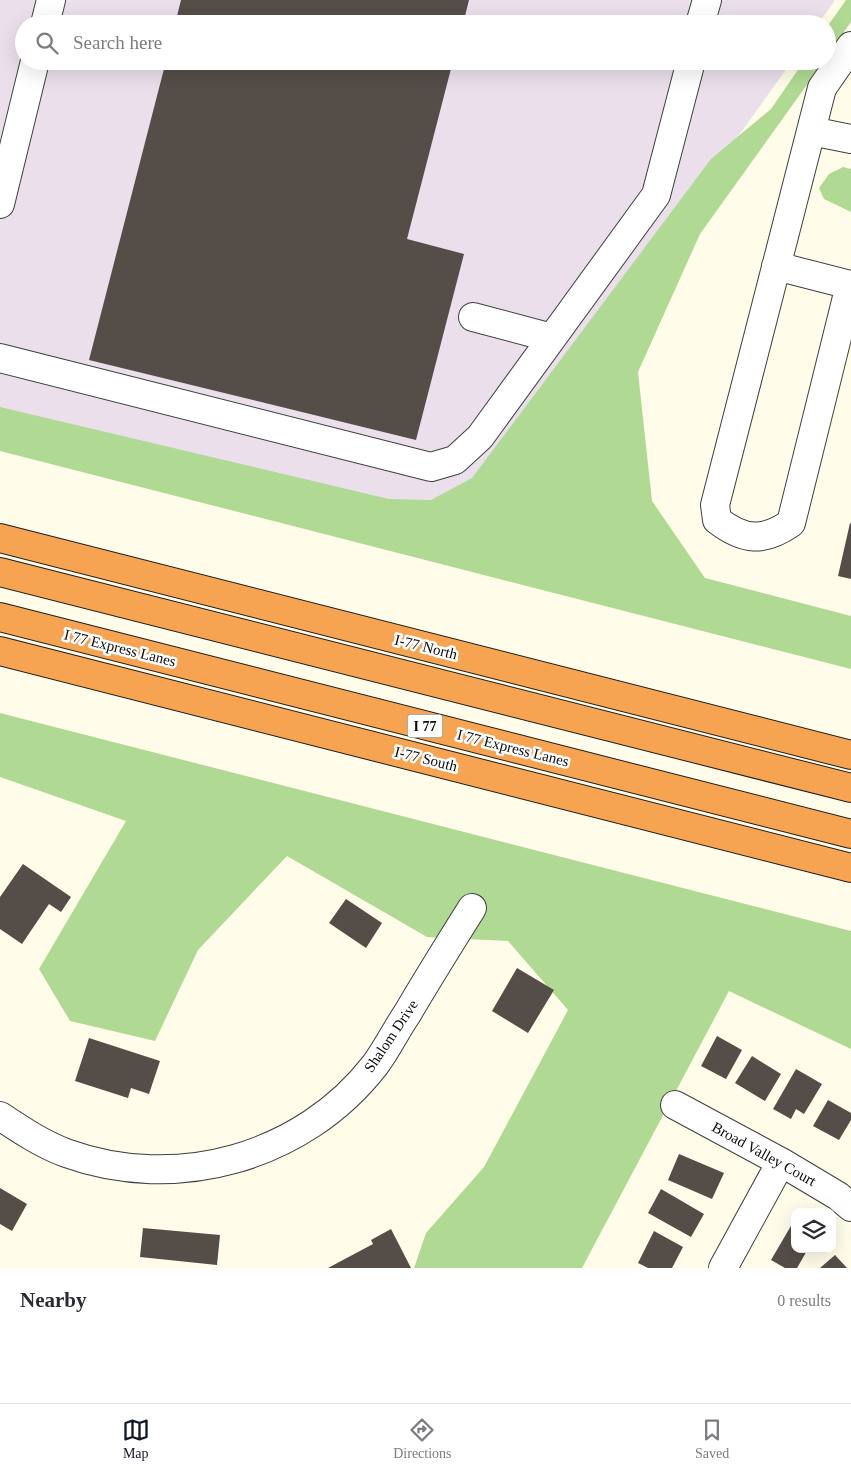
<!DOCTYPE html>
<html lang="en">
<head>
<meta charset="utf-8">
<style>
  body { margin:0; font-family:Georgia,serif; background:#f2f2f3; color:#2b2b33 }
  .controls { position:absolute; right:15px; bottom:15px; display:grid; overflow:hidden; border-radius:10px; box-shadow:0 5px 20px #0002 }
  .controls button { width:45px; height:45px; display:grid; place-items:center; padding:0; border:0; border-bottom:1px solid #e1e1e2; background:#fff; color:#2b2b33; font:25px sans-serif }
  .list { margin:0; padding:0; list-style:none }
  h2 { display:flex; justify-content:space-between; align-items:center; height:65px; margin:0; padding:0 20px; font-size:21px }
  h2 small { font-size:16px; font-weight:400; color:#7c7c81 }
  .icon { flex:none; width:28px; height:28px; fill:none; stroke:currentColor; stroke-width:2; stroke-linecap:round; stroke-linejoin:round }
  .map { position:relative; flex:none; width:851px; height:1268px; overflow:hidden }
  .search { position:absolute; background:#fff; box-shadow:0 5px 20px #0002; left:15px; right:15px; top:15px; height:55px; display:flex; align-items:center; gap:12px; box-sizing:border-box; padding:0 18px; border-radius:28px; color:#7c7c81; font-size:19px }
  .sheet { height:135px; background:#fff }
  nav { display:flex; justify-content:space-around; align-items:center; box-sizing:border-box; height:70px; border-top:1px solid #e1e1e2; background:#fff; font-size:14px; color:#7c7c81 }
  nav a { display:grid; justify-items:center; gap:2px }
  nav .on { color:#111827 }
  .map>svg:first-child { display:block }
  .industrial { fill:#eadfeb }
  .forest { fill:#b0da93 }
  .building { fill:#544d48 }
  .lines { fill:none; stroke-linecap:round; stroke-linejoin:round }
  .minor-casing { stroke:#3f3f3f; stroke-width:30 }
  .highway-casing { stroke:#1d1d1d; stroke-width:30 }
  .minor { stroke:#fff; stroke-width:28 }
  .highway { stroke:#f6a451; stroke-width:28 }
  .labels { text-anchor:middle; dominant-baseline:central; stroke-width:5; stroke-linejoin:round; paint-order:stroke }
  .shield { fill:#fff; stroke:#555; stroke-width:1 }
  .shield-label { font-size:14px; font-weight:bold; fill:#0c0c0c }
  .street-label { font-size:15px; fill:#0c0c0c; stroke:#fff }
</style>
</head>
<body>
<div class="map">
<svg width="851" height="1268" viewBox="0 0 851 1268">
  <rect width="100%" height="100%" fill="#fffcea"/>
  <path class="industrial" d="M 0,0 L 835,0 L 818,24 L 24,24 L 24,61 L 792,61 L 458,529 L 0,419 Z"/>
  <path class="forest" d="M 846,0 L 851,0 L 851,22 L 827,56 L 827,27 Z
    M 804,61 L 824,61 L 700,234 L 638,372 L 652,501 L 705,578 L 851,616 L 851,669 L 0,451 L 0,407 L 389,499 L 431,500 L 472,478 L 711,159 L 771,109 Z
    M 843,167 L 851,169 L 851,212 L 824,199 L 819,188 L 829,174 Z
    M 0,713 L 851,931 L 851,1049 L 729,991 L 582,1268 L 414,1268 L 426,1233 L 484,1167 L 568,1010 L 508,941 L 427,937 L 287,856 L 198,950 L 155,1041 L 70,1021 L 39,969 L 126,821 L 0,777 Z"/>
  <path class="building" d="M 181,0 L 469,0 L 463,24 L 175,24 Z
    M 166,61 L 453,61 L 407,239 L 464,254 L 416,440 L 89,360 Z
    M 850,523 L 851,524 L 851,579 L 838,576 Z
    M 23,864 L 71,897 L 61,912 L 49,904 L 22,944 L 0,929 L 0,897 Z
    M 346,899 L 382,923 L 366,948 L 329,923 Z
    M 517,968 L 554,990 L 528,1033 L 492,1011 Z
    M 717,1036 L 742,1050 L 726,1079 L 701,1066 Z
    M 89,1038 L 160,1061 L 149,1094 L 131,1088 L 128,1098 L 75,1081 Z
    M 752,1056 L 781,1074 L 765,1101 L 735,1083 Z
    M 796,1069 L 822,1084 L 804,1114 L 796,1109 L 791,1119 L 773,1109 Z
    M 828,1100 L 851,1113 L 851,1120 L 839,1140 L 813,1126 Z
    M 679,1154 L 724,1173 L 712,1199 L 668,1180 Z
    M 0,1188 L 27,1204 L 12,1231 L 0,1224 Z
    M 661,1189 L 704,1214 L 691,1237 L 648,1213 Z
    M 795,1219 L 795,1249 L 808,1249 L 797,1268 L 785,1268 L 771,1260 Z
    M 143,1228 L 220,1235 L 217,1265 L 140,1257 Z
    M 391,1229 L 411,1268 L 328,1268 L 373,1244 L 371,1240 Z
    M 654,1231 L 683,1247 L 672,1268 L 648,1268 L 638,1263 Z
    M 835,1255 L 847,1268 L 820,1268 Z"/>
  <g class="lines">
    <g class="minor-casing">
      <path id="minor" d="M 45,24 L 51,0
        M 700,24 L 707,0
        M 851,46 L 822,88 L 715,505 L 717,520 C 744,541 764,542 791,523 L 850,285 L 851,285
        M 811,131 L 851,139
        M 0,204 L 35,61
        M 776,266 L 850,285
        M 473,317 L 552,338
        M 0,358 L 431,467 L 455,460 L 480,437 L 656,195 L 691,61
        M 675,1105 L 781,1162 L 838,1196 L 851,1207
        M 0,1116 C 21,1130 42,1144 66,1153 C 176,1193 303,1158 375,1065 C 387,1049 396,1030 407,1014 C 428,978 450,943 472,908
        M 723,1268 L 781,1162"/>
    </g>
    <g class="highway-casing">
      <path id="highway" d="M 0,538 L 851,755
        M 0,572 L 851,788
        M 0,617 L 851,834
        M 0,651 L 851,868"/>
    </g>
    <use href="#minor" class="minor"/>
    <use href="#highway" class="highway"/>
  </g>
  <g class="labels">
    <rect class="shield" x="407.5" y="714.5" width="35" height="23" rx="4"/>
    <g class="shield-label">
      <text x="425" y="726">I 77</text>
    </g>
    <g class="street-label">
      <text transform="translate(426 647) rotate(14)">I-77 North</text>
      <text transform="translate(120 648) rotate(14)">I 77 Express Lanes</text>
      <text transform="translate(513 748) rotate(14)">I 77 Express Lanes</text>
      <text transform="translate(426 759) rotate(14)">I-77 South</text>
      <text transform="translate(391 1036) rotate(-56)">Shalom Drive</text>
      <text transform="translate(764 1154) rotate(29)">Broad Valley Court</text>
    </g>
  </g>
</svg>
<div class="controls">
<button><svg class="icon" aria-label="layers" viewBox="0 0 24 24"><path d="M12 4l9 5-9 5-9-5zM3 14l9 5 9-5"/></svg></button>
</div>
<div class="search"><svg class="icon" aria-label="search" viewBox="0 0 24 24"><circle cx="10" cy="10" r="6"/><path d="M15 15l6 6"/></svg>Search here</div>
</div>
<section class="sheet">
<h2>Nearby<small>0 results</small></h2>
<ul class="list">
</ul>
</section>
<nav>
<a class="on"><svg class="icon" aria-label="map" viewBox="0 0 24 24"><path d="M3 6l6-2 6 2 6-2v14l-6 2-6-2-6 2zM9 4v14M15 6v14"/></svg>Map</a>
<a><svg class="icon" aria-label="directions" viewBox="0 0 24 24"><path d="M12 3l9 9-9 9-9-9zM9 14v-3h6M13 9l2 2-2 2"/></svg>Directions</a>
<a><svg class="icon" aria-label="saved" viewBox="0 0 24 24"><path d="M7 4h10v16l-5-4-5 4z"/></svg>Saved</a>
</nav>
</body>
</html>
